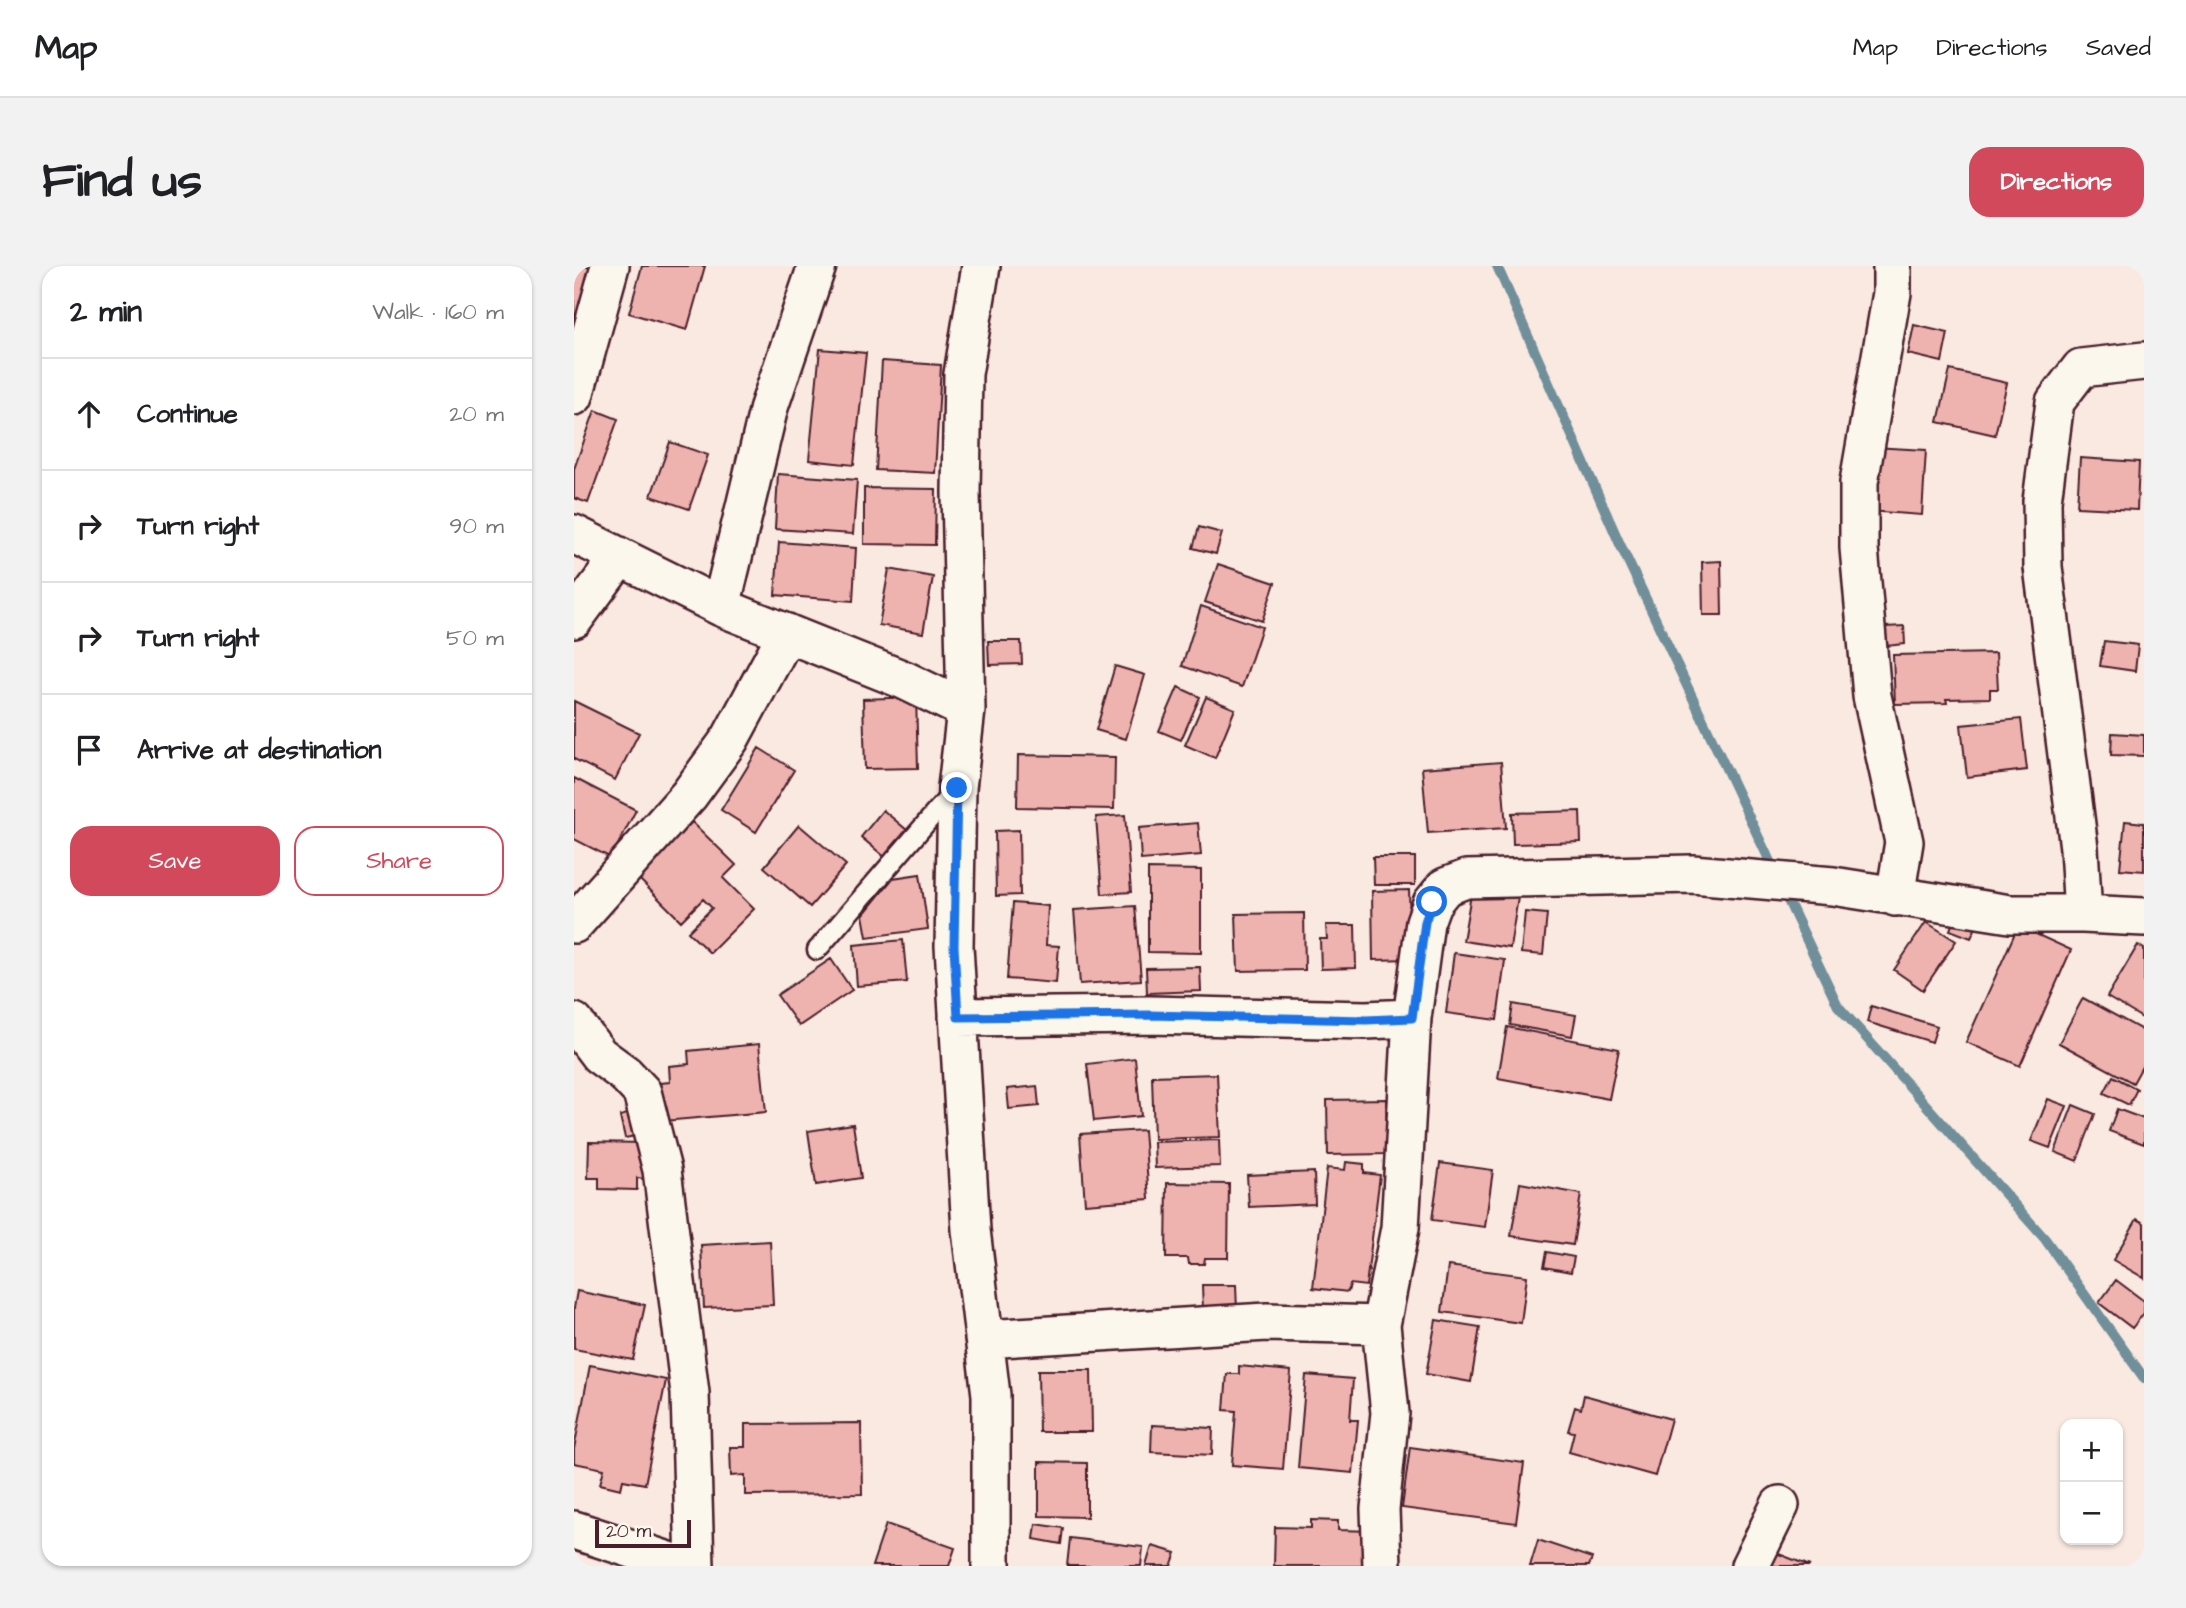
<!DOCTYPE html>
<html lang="en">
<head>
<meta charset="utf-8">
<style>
  body { margin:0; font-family:"Architects Daughter",sans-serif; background:#f2f2f2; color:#202124 }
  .controls { position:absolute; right:21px; bottom:21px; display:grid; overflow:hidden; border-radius:14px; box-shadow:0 2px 5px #0004 }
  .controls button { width:63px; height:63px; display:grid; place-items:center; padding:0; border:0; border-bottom:2px solid #e0e0e0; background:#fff; color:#202124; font:35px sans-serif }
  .scale { position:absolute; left:21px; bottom:18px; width:96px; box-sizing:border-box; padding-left:7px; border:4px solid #4a1f2b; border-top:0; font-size:19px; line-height:24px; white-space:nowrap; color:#4a1f2b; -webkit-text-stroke:5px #fbf7ec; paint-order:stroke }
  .stop { position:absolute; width:21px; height:21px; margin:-16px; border:5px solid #1a73e8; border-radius:50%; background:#fff }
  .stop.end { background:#1a73e8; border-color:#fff; box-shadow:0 2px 7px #0008 }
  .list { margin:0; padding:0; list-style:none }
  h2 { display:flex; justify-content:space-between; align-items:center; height:91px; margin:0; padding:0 28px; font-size:30px }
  h2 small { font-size:23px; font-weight:400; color:#757577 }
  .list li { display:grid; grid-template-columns:46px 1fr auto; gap:21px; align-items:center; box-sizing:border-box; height:112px; padding:0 28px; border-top:2px solid #e0e0e0 }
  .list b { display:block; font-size:26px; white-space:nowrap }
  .list em { font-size:23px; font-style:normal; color:#757577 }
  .actions { display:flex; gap:14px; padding:21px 28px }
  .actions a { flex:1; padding:16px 0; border:2px solid #d1495b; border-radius:21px; text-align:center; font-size:24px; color:#d1495b }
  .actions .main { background:#d1495b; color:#fff }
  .icon { flex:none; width:38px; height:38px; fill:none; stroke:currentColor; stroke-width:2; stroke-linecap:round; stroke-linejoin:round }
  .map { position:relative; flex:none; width:1570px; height:1300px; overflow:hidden; border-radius:21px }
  header { display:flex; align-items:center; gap:42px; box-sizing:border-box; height:98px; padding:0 35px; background:#fff; border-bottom:2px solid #e0e0e0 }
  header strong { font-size:33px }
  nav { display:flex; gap:38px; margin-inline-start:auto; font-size:24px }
  .intro { display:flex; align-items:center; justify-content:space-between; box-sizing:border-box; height:168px; padding:0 42px }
  h1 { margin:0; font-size:49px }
  .button { padding:18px 32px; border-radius:21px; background:#d1495b; color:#fff; font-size:24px; font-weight:700 }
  main { display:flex; gap:42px; padding:0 42px }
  aside { flex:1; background:#fff; border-radius:21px; box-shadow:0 2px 5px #0004 }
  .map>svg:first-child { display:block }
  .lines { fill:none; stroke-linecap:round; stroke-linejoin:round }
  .stream { stroke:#708f9a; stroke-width:10 }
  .building { fill:#efb3af; stroke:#4a1f2b; stroke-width:2 }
  .service-casing { stroke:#4a1f2b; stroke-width:23 }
  .minor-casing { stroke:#4a1f2b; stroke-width:42 }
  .service { stroke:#fbf7ec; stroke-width:18 }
  .minor { stroke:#fbf7ec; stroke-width:37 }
  .route { stroke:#1a73e8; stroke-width:9 }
</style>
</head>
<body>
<header>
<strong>Map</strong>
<nav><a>Map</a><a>Directions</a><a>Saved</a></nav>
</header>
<div class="intro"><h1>Find us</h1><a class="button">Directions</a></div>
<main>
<aside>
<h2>2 min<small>Walk · 160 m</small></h2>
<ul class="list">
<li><svg class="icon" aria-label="ahead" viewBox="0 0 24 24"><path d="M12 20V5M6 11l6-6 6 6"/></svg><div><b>Continue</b></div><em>20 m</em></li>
<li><svg class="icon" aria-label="right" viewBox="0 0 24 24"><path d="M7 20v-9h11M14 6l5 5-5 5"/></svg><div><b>Turn right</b></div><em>90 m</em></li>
<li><svg class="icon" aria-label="right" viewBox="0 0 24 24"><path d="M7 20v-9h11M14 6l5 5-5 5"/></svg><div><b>Turn right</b></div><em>50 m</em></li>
<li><svg class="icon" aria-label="arrive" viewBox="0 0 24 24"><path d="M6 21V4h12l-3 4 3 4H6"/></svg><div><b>Arrive at destination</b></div></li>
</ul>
<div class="actions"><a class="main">Save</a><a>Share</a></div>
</aside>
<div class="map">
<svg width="1570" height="1300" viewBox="0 0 1570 1300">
  <rect width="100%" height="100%" fill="#f9e9e0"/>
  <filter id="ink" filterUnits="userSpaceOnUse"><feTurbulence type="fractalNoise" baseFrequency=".0143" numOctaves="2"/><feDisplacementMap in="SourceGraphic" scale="14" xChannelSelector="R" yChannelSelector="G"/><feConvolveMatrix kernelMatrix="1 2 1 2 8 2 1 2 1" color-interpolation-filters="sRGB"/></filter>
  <g filter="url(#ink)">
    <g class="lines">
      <path class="stream" d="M 923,0 L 1045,276 L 1201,606
        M 1210,626 L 1264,740 L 1471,973 L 1570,1112"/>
    </g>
    <path class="building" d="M 0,0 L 28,0 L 0,61 Z
      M 68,0 L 131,0 L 113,64 L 55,47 Z
      M 1340,59 L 1374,67 L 1368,96 L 1334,88 Z
      M 246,83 L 292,87 L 280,199 L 235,194 Z
      M 308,95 L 367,99 L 361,207 L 302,204 Z
      M 1376,104 L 1433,117 L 1421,169 L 1364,156 Z
      M 21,144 L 44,153 L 14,237 L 0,232 L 0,203 Z
      M 96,176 L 134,189 L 115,243 L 77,230 Z
      M 1298,181 L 1352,184 L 1348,249 L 1294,245 Z
      M 1506,192 L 1565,196 L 1563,244 L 1503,241 Z
      M 204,208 L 283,214 L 279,268 L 201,263 Z
      M 290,222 L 362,223 L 361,279 L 290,278 Z
      M 625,261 L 648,267 L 642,288 L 619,282 Z
      M 205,276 L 282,282 L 279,335 L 201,329 Z
      M 1147,295 L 1148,349 L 1129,349 L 1128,296 Z
      M 644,298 L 701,317 L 688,355 L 631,336 Z
      M 315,303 L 359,311 L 349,367 L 305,359 Z
      M 627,340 L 688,361 L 668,421 L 608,400 Z
      M 1330,360 L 1331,378 L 1312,380 L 1311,361 Z
      M 414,375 L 447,375 L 448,398 L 415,399 Z
      M 1530,375 L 1564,379 L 1561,405 L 1526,400 Z
      M 1422,387 L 1424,423 L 1416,423 L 1416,432 L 1372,433 L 1373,437 L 1321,438 L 1319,389 Z
      M 541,400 L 571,409 L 552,473 L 522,464 Z
      M 604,421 L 626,431 L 607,474 L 585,465 Z
      M 342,431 L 344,502 L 291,503 L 289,433 Z
      M 632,431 L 661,443 L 641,492 L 611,479 Z
      M 0,435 L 65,467 L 41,514 L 0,493 Z
      M 1447,453 L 1453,504 L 1393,511 L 1387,459 Z
      M 1538,467 L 1570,469 L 1570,490 L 1537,489 Z
      M 185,482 L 220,504 L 182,566 L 147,544 Z
      M 444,489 L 541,491 L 540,543 L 443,541 Z
      M 927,496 L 932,562 L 854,567 L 848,502 Z
      M 0,512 L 62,544 L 37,592 L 0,573 Z
      M 309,544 L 334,565 L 312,592 L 287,571 Z
      M 1006,545 L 1007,576 L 939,578 L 938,547 Z
      M 551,549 L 557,626 L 528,628 L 522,551 Z
      M 1551,555 L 1570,557 L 1570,605 L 1546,603 Z
      M 118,556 L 162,599 L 149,612 L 180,643 L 136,687 L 114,666 L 138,642 L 129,633 L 107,655 L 63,611 Z
      M 624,557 L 627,589 L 567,594 L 565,562 Z
      M 225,559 L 272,599 L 236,641 L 190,601 Z
      M 445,564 L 446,629 L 422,630 L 421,565 Z
      M 799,591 L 841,591 L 841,619 L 800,619 Z
      M 574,603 L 627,604 L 627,687 L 574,686 Z
      M 346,608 L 354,663 L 293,671 L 289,649 L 319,612 Z
      M 899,617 L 945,625 L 936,682 L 889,675 Z
      M 835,624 L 837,693 L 799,694 L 798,625 Z
      M 439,637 L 474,640 L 472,679 L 485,680 L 482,717 L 433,713 Z
      M 561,640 L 567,714 L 506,718 L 500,644 Z
      M 951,646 L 973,648 L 969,689 L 947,687 Z
      M 730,647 L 731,704 L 664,705 L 662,648 Z
      M 1382,648 L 1404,657 L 1397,672 L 1376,664 Z
      M 1352,656 L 1382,675 L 1349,724 L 1320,704 Z
      M 752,659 L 781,659 L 782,702 L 747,703 L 746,673 L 753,673 Z
      M 1444,660 L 1497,684 L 1446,800 L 1392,776 Z
      M 329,674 L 333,716 L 283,720 L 280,679 Z
      M 1564,679 L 1570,683 L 1570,753 L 1533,731 Z
      M 880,687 L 931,694 L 923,754 L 872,747 Z
      M 257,693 L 278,724 L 225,760 L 203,729 Z
      M 626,701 L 627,725 L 573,727 L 572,702 Z
      M 1509,732 L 1570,765 L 1570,797 L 1559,817 L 1485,777 Z
      M 939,738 L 1002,749 L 998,770 L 936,759 Z
      M 1297,740 L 1363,760 L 1358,776 L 1293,756 Z
      M 933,761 L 1045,783 L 1035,833 L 924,812 Z
      M 185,778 L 192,846 L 78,856 L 74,818 L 96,816 L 95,800 L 115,798 L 114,785 Z
      M 561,792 L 567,850 L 520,855 L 513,798 Z
      M 643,808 L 646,871 L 580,873 L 578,810 Z
      M 1539,810 L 1563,823 L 1555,839 L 1530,827 Z
      M 463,820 L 465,840 L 435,843 L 433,823 Z
      M 812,833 L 813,888 L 754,889 L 753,834 Z
      M 1474,833 L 1493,840 L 1476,882 L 1457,875 Z
      M 1499,839 L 1521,848 L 1503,895 L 1481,886 Z
      M 1543,843 L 1570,853 L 1570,878 L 1535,865 Z
      M 65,845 L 71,868 L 51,872 L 46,850 Z
      M 279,858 L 287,912 L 242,919 L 234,865 Z
      M 570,864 L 575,933 L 511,938 L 506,868 Z
      M 645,874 L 646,900 L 581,902 L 580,876 Z
      M 15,876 L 71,877 L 71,913 L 63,912 L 63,924 L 25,923 L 25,912 L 14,912 Z
      M 772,896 L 790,898 L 790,907 L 806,909 L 792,1020 L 776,1018 L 774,1026 L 739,1022 L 753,902 L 771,904 Z
      M 866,897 L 919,904 L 911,961 L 858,954 Z
      M 740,906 L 741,938 L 675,941 L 673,909 Z
      M 593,917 L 655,918 L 654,992 L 631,992 L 630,998 L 615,998 L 614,992 L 592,992 Z
      M 946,917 L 1007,928 L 999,979 L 937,970 Z
      M 1563,953 L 1570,957 L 1570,1012 L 1539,994 Z
      M 196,975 L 199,1039 L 130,1042 L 127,979 Z
      M 973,986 L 1000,991 L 997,1006 L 970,1001 Z
      M 874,1000 L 953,1010 L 947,1057 L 868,1046 Z
      M 1542,1014 L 1570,1035 L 1570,1047 L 1558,1062 L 1525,1037 Z
      M 628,1019 L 662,1019 L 663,1045 L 629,1045 Z
      M 3,1025 L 71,1039 L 59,1094 L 0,1083 L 0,1042 Z
      M 862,1054 L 906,1061 L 897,1116 L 852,1108 Z
      M 16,1099 L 92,1114 L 71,1218 L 49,1214 L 47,1223 L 26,1218 L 30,1203 L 0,1197 L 0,1183 Z
      M 665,1100 L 717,1105 L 709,1203 L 658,1199 L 662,1145 L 650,1144 L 653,1108 L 665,1108 Z
      M 464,1104 L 517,1104 L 518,1166 L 465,1166 Z
      M 732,1109 L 779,1113 L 776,1154 L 784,1154 L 779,1207 L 724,1202 Z
      M 1010,1129 L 1097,1153 L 1081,1210 L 995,1186 L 1000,1166 L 994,1165 L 1001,1141 L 1007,1143 Z
      M 287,1157 L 288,1228 L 171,1229 L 171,1209 L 157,1210 L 156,1181 L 171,1181 L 171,1158 Z
      M 578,1159 L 639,1162 L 638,1189 L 577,1186 Z
      M 836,1181 L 950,1197 L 942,1257 L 828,1242 Z
      M 465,1196 L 513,1197 L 513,1251 L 465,1250 Z
      M 737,1254 L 764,1255 L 764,1264 L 799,1265 L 798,1300 L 700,1300 L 701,1261 L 737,1262 Z
      M 312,1258 L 381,1282 L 375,1300 L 298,1300 Z
      M 462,1258 L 489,1262 L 487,1278 L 460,1273 Z
      M 496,1272 L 569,1281 L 567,1300 L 493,1300 Z
      M 964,1274 L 1018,1292 L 1015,1300 L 956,1300 Z
      M 578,1280 L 602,1287 L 597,1300 L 572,1300 Z
      M 1202,1287 L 1236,1300 L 1196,1300 Z"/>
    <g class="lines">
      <g class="service-casing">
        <path id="service" d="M 243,684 L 378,527"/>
      </g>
      <g class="minor-casing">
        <path id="minor" d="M 407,0 L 389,108 L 387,226 L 392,444 L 383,522 L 380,680 L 397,964 L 417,1129 L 417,1300
          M 1318,0 L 1318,27 L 1285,216 L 1285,282 L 1298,430 L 1330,576 L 1321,631
          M 0,130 L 36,0
          M 0,268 L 147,341 L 330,414 L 392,444
          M 147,341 L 195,141 L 243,0
          M 0,353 L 46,291
          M 1509,648 L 1505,582 L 1469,301 L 1468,235 L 1481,136 L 1507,102 L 1570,95
          M 0,658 L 115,529 L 156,473 L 213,367
          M 384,751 L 575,749 L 792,754 L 838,752
          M 0,756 L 25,789 L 51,808 L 68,826 L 88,904 L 116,1127 L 121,1300
          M 410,1073 L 693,1056 L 807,1059
          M 0,1264 L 110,1300
          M 808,1300 L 806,1243 L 816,1147 L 807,1059 L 826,962 L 838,752 L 851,656 L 858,637 L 871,621 L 892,613 L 1118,608 L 1259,620 L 1436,648 L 1509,648 L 1570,651
          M 1176,1300 L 1206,1239"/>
      </g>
      <use href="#service" class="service"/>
      <use href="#minor" class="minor"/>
    </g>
  </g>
  <g class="lines" filter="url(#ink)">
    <path class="route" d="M 383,522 L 380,680 L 384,751 L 575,749 L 792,754 L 838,752 L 851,656 L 858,636"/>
  </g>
</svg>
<div class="controls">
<button>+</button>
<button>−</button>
</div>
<div class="scale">20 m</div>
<div class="stop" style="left:858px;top:636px"></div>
<div class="stop end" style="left:383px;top:522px"></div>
</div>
</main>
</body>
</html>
